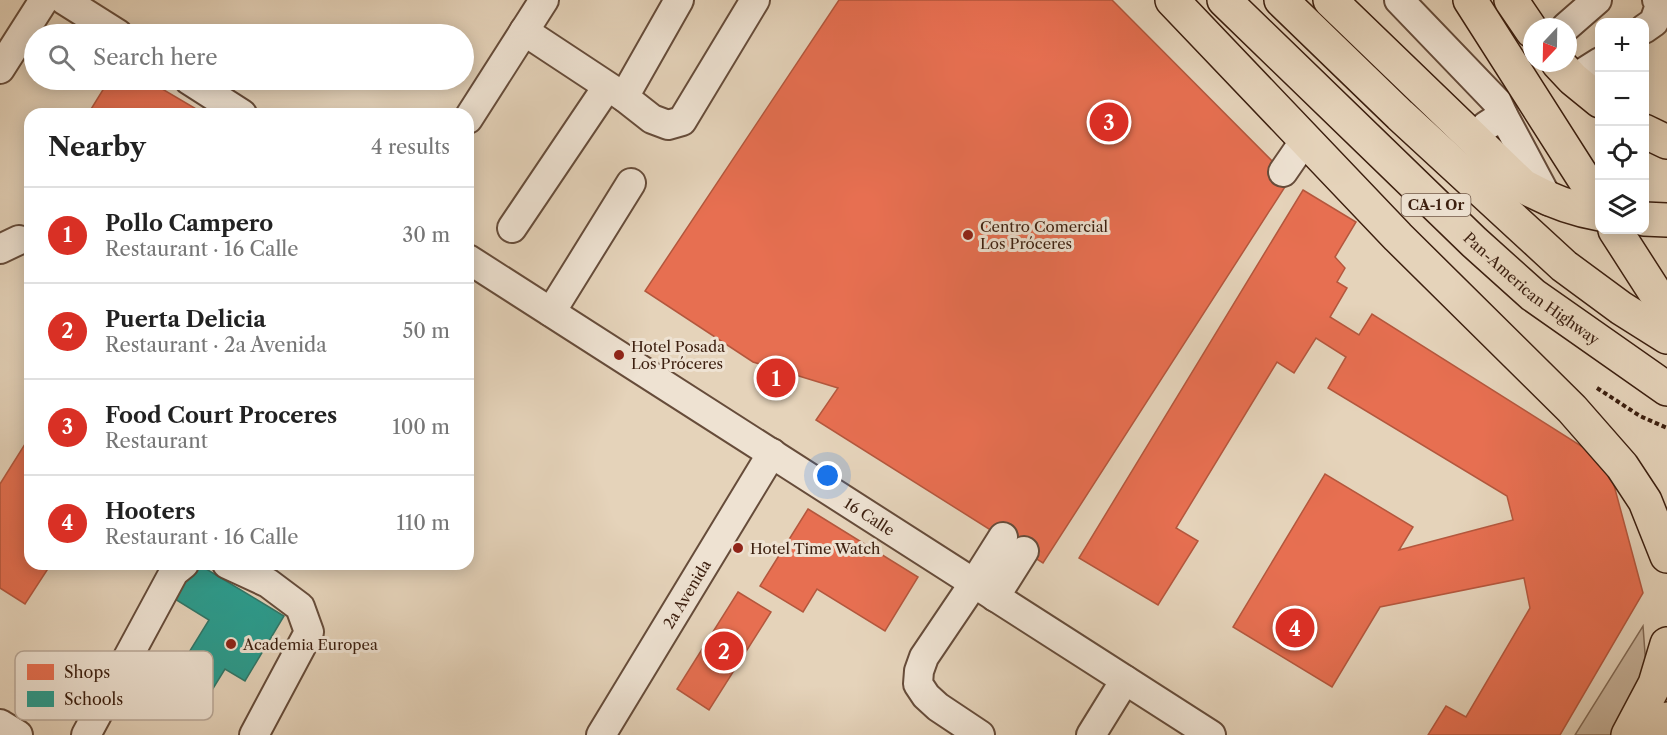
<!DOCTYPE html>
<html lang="en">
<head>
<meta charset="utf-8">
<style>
  body { margin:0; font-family:"Libre Caslon Text",serif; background:#f2f2f2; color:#222 }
  .controls { position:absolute; right:18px; top:18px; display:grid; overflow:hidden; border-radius:12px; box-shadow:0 3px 15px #0003 }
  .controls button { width:54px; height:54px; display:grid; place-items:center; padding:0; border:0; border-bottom:2px solid #e0e0e0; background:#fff; color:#222; font:30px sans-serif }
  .compass { position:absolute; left:1523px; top:18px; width:54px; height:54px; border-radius:50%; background:#fff; box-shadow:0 3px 15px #0003; rotate:202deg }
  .you { position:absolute; left:828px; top:476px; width:21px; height:21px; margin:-15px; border:4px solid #fff; border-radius:50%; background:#1a73e8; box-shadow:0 0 0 9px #1a73e833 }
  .badge { display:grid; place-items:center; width:39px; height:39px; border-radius:50%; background:#d93025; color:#fff; font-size:20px; font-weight:700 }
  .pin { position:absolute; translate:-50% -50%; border:3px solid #fff; box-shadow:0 2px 6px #0006 }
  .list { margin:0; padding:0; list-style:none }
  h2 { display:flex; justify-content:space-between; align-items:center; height:78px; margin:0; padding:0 24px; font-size:26px }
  h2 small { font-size:20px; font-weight:400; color:#767676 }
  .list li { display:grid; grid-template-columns:39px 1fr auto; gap:18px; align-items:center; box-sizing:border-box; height:96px; padding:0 24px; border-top:2px solid #e0e0e0 }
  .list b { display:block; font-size:22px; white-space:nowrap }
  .list p { margin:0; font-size:20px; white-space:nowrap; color:#767676 }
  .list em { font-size:20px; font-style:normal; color:#767676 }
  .icon { flex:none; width:33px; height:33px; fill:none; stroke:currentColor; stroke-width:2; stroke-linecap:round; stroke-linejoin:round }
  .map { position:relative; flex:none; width:1667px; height:735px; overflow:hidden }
  .search { position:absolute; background:#fff; box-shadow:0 3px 15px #0003; left:24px; top:24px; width:450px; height:66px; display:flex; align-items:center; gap:15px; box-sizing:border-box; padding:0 21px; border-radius:33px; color:#767676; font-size:22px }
  .panel { position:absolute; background:#fff; box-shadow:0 3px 15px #0003; left:24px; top:108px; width:450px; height:462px; border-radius:18px }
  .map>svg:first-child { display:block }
  .green { fill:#c8b49d; stroke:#826a56; stroke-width:1.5 }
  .shops { fill:#e76f51; stroke:#b4573d; stroke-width:1.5 }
  .schools { fill:#2a9d8f; stroke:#2f7769; stroke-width:1.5 }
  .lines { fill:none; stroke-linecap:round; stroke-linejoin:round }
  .minor-casing { stroke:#664c3a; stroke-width:32 }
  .major-casing { stroke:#3c1f0f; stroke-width:36 }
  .highway-casing { stroke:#3c1f0f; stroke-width:36 }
  .path { stroke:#3c1f0f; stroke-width:4; stroke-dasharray:4.5 3; stroke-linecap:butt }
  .minor { stroke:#eee2d2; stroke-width:28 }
  .major { stroke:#e5d3ba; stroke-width:33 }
  .highway { stroke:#e5d3ba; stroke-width:33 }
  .poi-dot { fill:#8f2418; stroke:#eee2d2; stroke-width:2 }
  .labels { text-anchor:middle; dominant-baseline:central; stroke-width:6; stroke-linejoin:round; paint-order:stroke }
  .shield { fill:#eee2d2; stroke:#715a4a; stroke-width:1.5 }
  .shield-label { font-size:14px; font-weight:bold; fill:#3c1f0f }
  .poi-label { font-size:15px; fill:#3c1f0f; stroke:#eee2d2; text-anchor:start }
  .street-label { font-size:15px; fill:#3c1f0f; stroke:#eee2d2 }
  .key { fill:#eee2d2; stroke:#b9a898; stroke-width:1.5 }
  .key-label { font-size:16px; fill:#3c1f0f }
</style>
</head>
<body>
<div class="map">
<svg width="1667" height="735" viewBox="0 0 1667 735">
  <rect width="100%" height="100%" fill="#e5d3ba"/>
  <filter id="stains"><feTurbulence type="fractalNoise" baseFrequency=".00333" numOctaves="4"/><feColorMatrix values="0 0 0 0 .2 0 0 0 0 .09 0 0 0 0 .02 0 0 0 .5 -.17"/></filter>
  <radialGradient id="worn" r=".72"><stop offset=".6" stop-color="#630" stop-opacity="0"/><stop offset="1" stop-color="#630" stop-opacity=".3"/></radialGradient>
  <path class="green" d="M 1643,626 L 1646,667 L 1627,735 L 1575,735 Z"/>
  <path class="shops" d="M 839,0 L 1112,0 L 1290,179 L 1043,563 L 816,420 L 838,388 L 753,362 L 645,291 Z
    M 109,80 L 147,80 L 198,110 L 196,114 L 88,114 Z
    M 1303,190 L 1356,222 L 1335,257 L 1345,268 L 1337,282 L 1347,288 L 1330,317 L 1359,335 L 1372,314 L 1608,463 L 1643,593 L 1560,735 L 1428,735 L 1446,706 L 1466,717 L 1530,608 L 1524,578 L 1380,607 L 1332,687 L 1233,627 L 1325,474 L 1413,527 L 1399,550 L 1513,520 L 1507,496 L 1328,388 L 1346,357 L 1316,338 L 1294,373 L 1277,362 L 1176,528 L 1198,541 L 1158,605 L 1079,558 Z
    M 30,436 L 30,564 L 51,564 L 25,604 L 0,588 L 0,484 Z
    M 808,509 L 918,577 L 885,631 L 817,589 L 803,612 L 760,586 Z
    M 738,592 L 771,612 L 709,710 L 677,689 Z"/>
  <path class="schools" d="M 189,564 L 198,564 L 284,616 L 245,681 L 225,669 L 201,708 L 167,688 L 209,620 L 170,596 Z"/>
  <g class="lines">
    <g class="minor-casing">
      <g id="minor">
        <path d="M 64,0 L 118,34"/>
        <path d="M 1399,0 L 1497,102 L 1503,115"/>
        <path d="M 1566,27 L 1597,0"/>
        <path d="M 1644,29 L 1654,22 L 1660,5 L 1657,0"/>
        <path d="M 524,31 L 624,97 L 652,119 L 668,125 L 682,121 L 755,0"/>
        <path d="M 0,69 L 44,0"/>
        <path d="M 1573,79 L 1600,62"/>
        <path d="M 189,80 L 242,114"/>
        <path d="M 624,97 L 679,0"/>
        <path d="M 468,119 L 544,0"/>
        <path d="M 1486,126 L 1503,115 L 1549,201"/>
        <path d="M 1283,172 L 1305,140"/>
        <path d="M 512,228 L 607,87"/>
        <path d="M 0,249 L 19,240"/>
        <path id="s1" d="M 468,259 L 1211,735"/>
        <path d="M 551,312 L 631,183"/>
        <path d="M 227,564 L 268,583 L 300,607 L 309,632 L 254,735"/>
        <path d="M 995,597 L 1024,551"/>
        <path d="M 0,724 L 18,735"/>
        <path d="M 86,735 L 174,572 L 184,564"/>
        <path id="s2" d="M 601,735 L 772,453"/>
        <path d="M 980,735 L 938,707 L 926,696 L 918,684 L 919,671 L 924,657 L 974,583 L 1003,537"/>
        <path d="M 1091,735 L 1125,680"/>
      </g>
    </g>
    <g class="major-casing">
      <path id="major" d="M 1511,0 L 1532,31
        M 1558,63 L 1573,79 L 1600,101
        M 1644,131 L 1667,142
        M 1657,735 L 1667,719"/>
    </g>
    <g class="highway-casing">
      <g id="highway">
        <path d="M 1172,0 L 1398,237 L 1572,409 L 1622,466 L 1645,501 L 1667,556"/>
        <path id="s3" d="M 1224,0 L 1474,242 L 1533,295 L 1667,389"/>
        <path d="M 1281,0 L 1400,115 L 1564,266 L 1621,308 L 1667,337"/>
        <path d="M 1330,0 L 1523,186 C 1548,200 1571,209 1600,214"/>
        <path d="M 1470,0 L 1600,204"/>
        <path d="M 1644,219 L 1667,220"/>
        <path d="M 1615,230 L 1667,311"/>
        <path d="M 1628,735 L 1655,684 L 1667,644"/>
      </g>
    </g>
    <path class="path" d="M 1597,388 L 1640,416 L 1667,428"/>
    <use href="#minor" class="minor"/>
    <use href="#major" class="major"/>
    <use href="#highway" class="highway"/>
  </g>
  <g class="poi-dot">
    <circle cx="968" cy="235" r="6"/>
    <circle cx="619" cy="355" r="6"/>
    <circle cx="738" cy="548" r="6"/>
    <circle cx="231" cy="644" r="6"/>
  </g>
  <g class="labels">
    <rect class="shield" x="1401.5" y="194" width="69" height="22" rx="4.5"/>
    <g class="shield-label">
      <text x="1436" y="205">CA-1 Or</text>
    </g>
    <g class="poi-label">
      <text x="980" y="226">Centro Comercial<tspan x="980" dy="17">Los Próceres</tspan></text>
      <text x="631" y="346">Hotel Posada<tspan x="631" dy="17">Los Próceres</tspan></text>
      <text x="750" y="548">Hotel Time Watch</text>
      <text x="243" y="644">Academia Europea</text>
    </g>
    <g class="street-label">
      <text stroke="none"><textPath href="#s3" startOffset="422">Pan-American Highway</textPath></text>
      <text stroke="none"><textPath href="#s1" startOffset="477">16 Calle</textPath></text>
      <text stroke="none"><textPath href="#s2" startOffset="165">2a Avenida</textPath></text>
    </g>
  </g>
  <rect x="15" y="651" width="198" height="69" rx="9" class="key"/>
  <rect x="27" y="664" width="27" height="16" fill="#e76f51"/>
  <rect x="27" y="691" width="27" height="16" fill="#2a9d8f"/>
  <g class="key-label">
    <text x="64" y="678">Shops</text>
    <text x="64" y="705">Schools</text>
  </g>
  <rect width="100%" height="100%" filter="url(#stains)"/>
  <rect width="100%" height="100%" fill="url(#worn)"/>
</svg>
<div class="controls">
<button>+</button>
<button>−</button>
<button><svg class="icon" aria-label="locate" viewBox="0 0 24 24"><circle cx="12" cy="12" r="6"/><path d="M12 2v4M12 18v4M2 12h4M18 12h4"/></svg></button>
<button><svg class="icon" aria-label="layers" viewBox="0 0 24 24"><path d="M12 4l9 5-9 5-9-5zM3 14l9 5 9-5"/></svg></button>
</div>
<svg class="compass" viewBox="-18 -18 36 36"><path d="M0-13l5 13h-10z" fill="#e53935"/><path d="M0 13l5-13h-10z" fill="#767676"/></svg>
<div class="you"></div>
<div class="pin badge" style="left:776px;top:378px">1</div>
<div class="pin badge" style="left:724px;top:651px">2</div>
<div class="pin badge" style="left:1109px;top:122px">3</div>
<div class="pin badge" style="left:1295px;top:628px">4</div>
<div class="search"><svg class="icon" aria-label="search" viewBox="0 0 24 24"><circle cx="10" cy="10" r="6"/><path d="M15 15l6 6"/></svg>Search here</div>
<section class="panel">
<h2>Nearby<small>4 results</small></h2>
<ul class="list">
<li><span class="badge">1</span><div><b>Pollo Campero</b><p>Restaurant · 16 Calle</p></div><em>30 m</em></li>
<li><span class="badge">2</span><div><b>Puerta Delicia</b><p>Restaurant · 2a Avenida</p></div><em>50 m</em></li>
<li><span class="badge">3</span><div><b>Food Court Proceres</b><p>Restaurant</p></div><em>100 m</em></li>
<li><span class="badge">4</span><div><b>Hooters</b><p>Restaurant · 16 Calle</p></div><em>110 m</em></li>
</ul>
</section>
</div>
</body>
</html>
